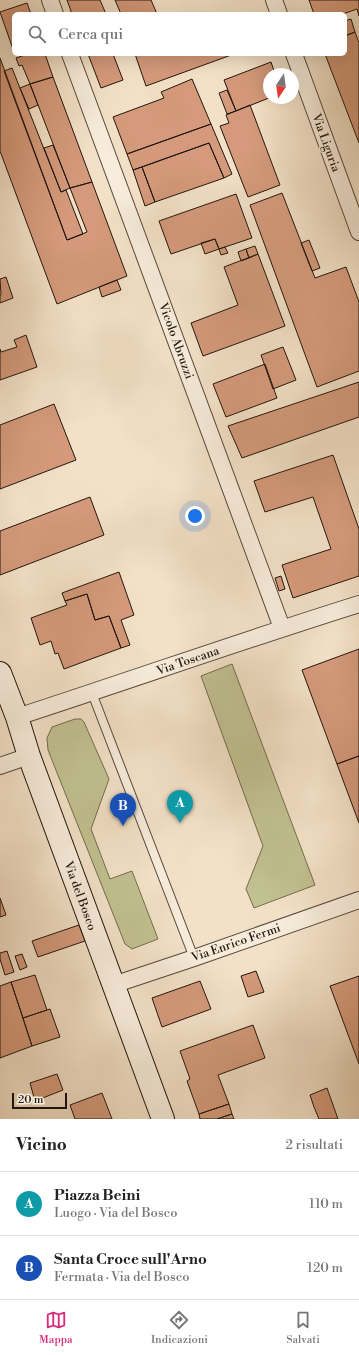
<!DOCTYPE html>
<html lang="it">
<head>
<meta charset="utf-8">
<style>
  body { margin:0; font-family:"Libre Bodoni",serif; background:#f6f6f6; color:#222 }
  .compass { position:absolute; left:263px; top:68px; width:36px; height:36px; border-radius:50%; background:#fff; box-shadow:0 4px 16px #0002; rotate:193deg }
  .scale { position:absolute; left:12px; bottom:10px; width:55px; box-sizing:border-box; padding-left:4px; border:2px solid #22150f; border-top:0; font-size:11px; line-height:14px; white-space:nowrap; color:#22150f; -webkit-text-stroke:3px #f7ecdb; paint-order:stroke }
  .you { position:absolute; left:195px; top:516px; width:14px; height:14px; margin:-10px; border:3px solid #fff; border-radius:50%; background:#1a73e8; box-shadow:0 0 0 6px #1a73e833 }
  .badge { display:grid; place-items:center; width:26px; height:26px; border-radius:50%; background:#db2777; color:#fff; font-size:13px; font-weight:700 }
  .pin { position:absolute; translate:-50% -33px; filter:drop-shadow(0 1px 2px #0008) }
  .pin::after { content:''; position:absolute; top:21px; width:14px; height:12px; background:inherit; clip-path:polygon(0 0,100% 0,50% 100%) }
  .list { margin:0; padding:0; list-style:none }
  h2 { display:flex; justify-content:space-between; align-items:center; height:52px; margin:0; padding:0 16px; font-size:17px }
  h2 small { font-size:13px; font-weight:400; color:#767676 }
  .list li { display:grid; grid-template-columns:26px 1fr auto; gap:12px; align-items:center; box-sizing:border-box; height:64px; padding:0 16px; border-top:1px solid #e0e0e0 }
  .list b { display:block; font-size:15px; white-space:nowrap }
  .list p { margin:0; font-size:13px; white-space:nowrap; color:#767676 }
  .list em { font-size:13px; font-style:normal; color:#767676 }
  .icon { flex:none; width:22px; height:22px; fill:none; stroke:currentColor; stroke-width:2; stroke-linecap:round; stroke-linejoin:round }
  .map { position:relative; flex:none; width:359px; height:1119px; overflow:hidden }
  .search { position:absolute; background:#fff; box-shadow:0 4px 16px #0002; left:12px; right:12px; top:12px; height:44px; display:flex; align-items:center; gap:10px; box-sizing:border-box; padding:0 14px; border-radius:6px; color:#767676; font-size:15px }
  .sheet { height:180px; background:#fff }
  nav { display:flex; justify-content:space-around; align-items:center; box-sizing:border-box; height:56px; border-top:1px solid #e0e0e0; background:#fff; font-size:11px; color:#767676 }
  nav a { display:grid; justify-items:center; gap:2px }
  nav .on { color:#db2777 }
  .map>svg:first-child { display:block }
  .green { fill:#c1c191; stroke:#726b50 }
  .building { fill:#d49a7b; stroke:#22150f }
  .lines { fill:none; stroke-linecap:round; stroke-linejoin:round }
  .lane-casing { stroke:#56483d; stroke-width:10 }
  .street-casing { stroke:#56483d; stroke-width:18 }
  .secondary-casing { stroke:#22150f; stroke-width:24 }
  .lane { stroke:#f7ecdb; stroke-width:8 }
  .street { stroke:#f7ecdb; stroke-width:16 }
  .secondary { stroke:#f7ecdb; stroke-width:22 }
  .labels { text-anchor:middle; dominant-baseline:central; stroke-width:3; stroke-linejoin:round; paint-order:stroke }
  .street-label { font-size:12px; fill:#22150f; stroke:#f7ecdb }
</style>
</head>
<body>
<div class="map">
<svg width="359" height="1119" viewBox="0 0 359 1119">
  <rect width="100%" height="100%" fill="#f3e1c7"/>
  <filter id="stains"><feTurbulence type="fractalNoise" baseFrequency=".005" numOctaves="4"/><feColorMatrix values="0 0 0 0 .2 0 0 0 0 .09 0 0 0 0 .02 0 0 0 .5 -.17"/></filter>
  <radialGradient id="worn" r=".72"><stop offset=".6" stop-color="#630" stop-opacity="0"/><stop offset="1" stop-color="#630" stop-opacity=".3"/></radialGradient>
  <path class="green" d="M 232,664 L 315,885 L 254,908 L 246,889 L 263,846 L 201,676 Z
    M 75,719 L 81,719 L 84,722 L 109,779 L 91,829 L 110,879 L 132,871 L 158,939 L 132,949 L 125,944 L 48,750 L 47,738 L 52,727 Z"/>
  <path class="building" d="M 67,0 L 100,0 L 106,14 L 72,14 Z
    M 115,0 L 151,0 L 157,14 L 121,14 Z
    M 309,0 L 359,0 L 359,16 L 357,9 L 343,14 L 314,14 Z
    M 27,3 L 31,14 L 14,14 L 14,52 L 0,12 Z
    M 351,19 L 355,32 L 345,36 L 345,21 Z
    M 355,32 L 359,43 L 359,143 L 325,54 L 345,54 L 345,36 Z
    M 28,54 L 45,54 L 53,77 L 30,84 L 22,65 L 19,66 L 16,58 Z
    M 88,54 L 113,54 L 123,80 L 101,88 Z
    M 135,54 L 234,54 L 146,86 Z
    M 0,58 L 67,240 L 87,232 L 70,188 L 92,182 L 127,276 L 57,304 L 0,151 Z
    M 271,62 L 275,74 L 269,74 L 269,98 L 236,111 L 224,80 Z
    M 12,68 L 61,192 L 66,190 L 83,234 L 67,240 L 4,71 Z
    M 53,77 L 92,182 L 70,188 L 30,84 Z
    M 192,79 L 211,124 L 127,154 L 113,117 L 164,98 L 161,92 Z
    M 30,84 L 38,105 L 29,109 L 20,88 Z
    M 227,90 L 236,111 L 227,114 L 219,93 Z
    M 250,105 L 280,185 L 248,197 L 220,126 L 229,123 L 226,115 Z
    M 211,124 L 232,174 L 224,178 L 209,143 L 133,170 L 127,154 Z
    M 209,143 L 224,178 L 155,202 L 142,167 Z
    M 53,145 L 70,188 L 61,192 L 44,148 Z
    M 142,167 L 155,202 L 145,206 L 133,170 Z
    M 282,193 L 315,278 L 346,267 L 359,302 L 359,371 L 317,387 L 250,205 Z
    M 236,194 L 252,238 L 219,249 L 215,239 L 171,254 L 159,221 Z
    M 215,239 L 219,249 L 205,254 L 201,243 Z
    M 309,240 L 320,268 L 312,271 L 301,243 Z
    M 255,246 L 258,254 L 249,258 L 246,249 Z
    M 225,247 L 228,253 L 221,255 L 219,249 Z
    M 246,249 L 249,258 L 241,261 L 238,252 Z
    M 258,254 L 285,326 L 203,356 L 191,323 L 238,305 L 224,267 Z
    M 6,277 L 13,298 L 0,303 L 0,295 L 1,295 L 0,279 Z
    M 117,280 L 121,290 L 102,297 L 99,287 Z
    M 26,335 L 37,367 L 0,380 L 0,349 L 1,352 L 17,347 L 14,340 Z
    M 283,347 L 296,380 L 273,389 L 261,355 Z
    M 265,364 L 277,398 L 226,417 L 213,384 Z
    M 359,382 L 359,417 L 242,458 L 228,426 Z
    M 54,404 L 76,460 L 0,489 L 0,425 Z
    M 333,455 L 359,529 L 359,576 L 293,598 L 282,565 L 331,549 L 313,497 L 265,512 L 254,481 Z
    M 90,497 L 104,535 L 0,575 L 0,531 Z
    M 119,572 L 134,615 L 121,620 L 130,645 L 121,648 L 109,616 L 95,620 L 87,594 L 65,601 L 62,593 Z
    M 281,576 L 285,589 L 279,591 L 275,578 Z
    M 87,594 L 95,620 L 109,616 L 121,648 L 64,669 L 58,653 L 55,654 L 51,641 L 40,645 L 31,618 L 67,605 L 65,601 Z
    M 359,649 L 359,756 L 337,764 L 302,670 Z
    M 359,756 L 359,823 L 337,764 Z
    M 0,898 L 6,915 L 0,917 Z
    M 79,925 L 85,941 L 38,957 L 32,941 Z
    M 7,951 L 14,972 L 5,975 L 0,959 L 0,953 Z
    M 22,954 L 27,967 L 20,970 L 15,956 Z
    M 256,971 L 264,992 L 248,997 L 241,976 Z
    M 35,975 L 47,1010 L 23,1018 L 11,982 Z
    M 359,976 L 359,1064 L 330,986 Z
    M 200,981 L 211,1009 L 162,1027 L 152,998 Z
    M 11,982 L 32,1046 L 0,1058 L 0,986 Z
    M 50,1009 L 60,1037 L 32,1046 L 23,1018 Z
    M 253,1025 L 265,1058 L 218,1075 L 229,1104 L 199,1114 L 187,1081 L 190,1079 L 180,1051 Z
    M 57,1074 L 63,1090 L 35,1101 L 30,1083 Z
    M 327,1088 L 338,1119 L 319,1119 L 314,1107 L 310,1095 Z
    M 102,1093 L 112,1119 L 75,1119 L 70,1105 Z
    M 229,1104 L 232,1114 L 217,1119 L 200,1119 L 199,1114 Z
    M 232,1114 L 234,1119 L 217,1119 Z"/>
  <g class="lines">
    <g class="lane-casing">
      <path id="lane" d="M 92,693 L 194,958"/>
    </g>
    <g class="street-casing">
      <path id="street" d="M 50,0 L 55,14
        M 274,0 L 279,14
        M 70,54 L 282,628
        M 294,54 L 359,232
        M 17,717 C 131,680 244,640 359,604
        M 0,766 L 29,756
        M 113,985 L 194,958 L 359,900"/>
    </g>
    <g class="secondary-casing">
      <path id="secondary" d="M 0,673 L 17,717 L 29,756 L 163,1119"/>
    </g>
    <use href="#lane" class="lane"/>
    <use href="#street" class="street"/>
    <use href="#secondary" class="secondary"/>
  </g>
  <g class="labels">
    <g class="street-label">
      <text transform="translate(326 143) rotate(70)">Via Liguria</text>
      <text transform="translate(176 341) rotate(70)">Vicolo Abruzzi</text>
      <text transform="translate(188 661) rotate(-19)">Via Toscana</text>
      <text transform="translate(80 896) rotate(70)">Via del Bosco</text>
      <text transform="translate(236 943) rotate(-19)">Via Enrico Fermi</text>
    </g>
  </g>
  <rect width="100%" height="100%" filter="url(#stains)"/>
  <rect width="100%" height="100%" fill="url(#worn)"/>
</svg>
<svg class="compass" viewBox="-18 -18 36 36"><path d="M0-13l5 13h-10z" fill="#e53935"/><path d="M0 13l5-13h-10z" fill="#767676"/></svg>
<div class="scale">20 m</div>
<div class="you"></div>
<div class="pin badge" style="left:180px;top:823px;background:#0f9aa8">A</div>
<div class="pin badge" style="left:123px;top:826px;background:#1a4fb4">B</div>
<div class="search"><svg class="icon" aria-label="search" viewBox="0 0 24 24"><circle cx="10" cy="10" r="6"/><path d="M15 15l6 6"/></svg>Cerca qui</div>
</div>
<section class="sheet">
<h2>Vicino<small>2 risultati</small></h2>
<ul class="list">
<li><span class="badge" style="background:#0f9aa8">A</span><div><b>Piazza Beini</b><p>Luogo · Via del Bosco</p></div><em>110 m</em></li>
<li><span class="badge" style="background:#1a4fb4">B</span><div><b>Santa Croce sull'Arno</b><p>Fermata · Via del Bosco</p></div><em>120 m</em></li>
</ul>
</section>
<nav>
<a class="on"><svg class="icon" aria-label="map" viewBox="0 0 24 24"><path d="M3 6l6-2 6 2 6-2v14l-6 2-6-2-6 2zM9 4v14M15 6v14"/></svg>Mappa</a>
<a><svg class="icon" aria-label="directions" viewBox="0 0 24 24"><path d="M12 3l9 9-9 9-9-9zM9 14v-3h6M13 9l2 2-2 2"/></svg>Indicazioni</a>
<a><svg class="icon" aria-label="saved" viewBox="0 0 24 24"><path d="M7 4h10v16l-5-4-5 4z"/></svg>Salvati</a>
</nav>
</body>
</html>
